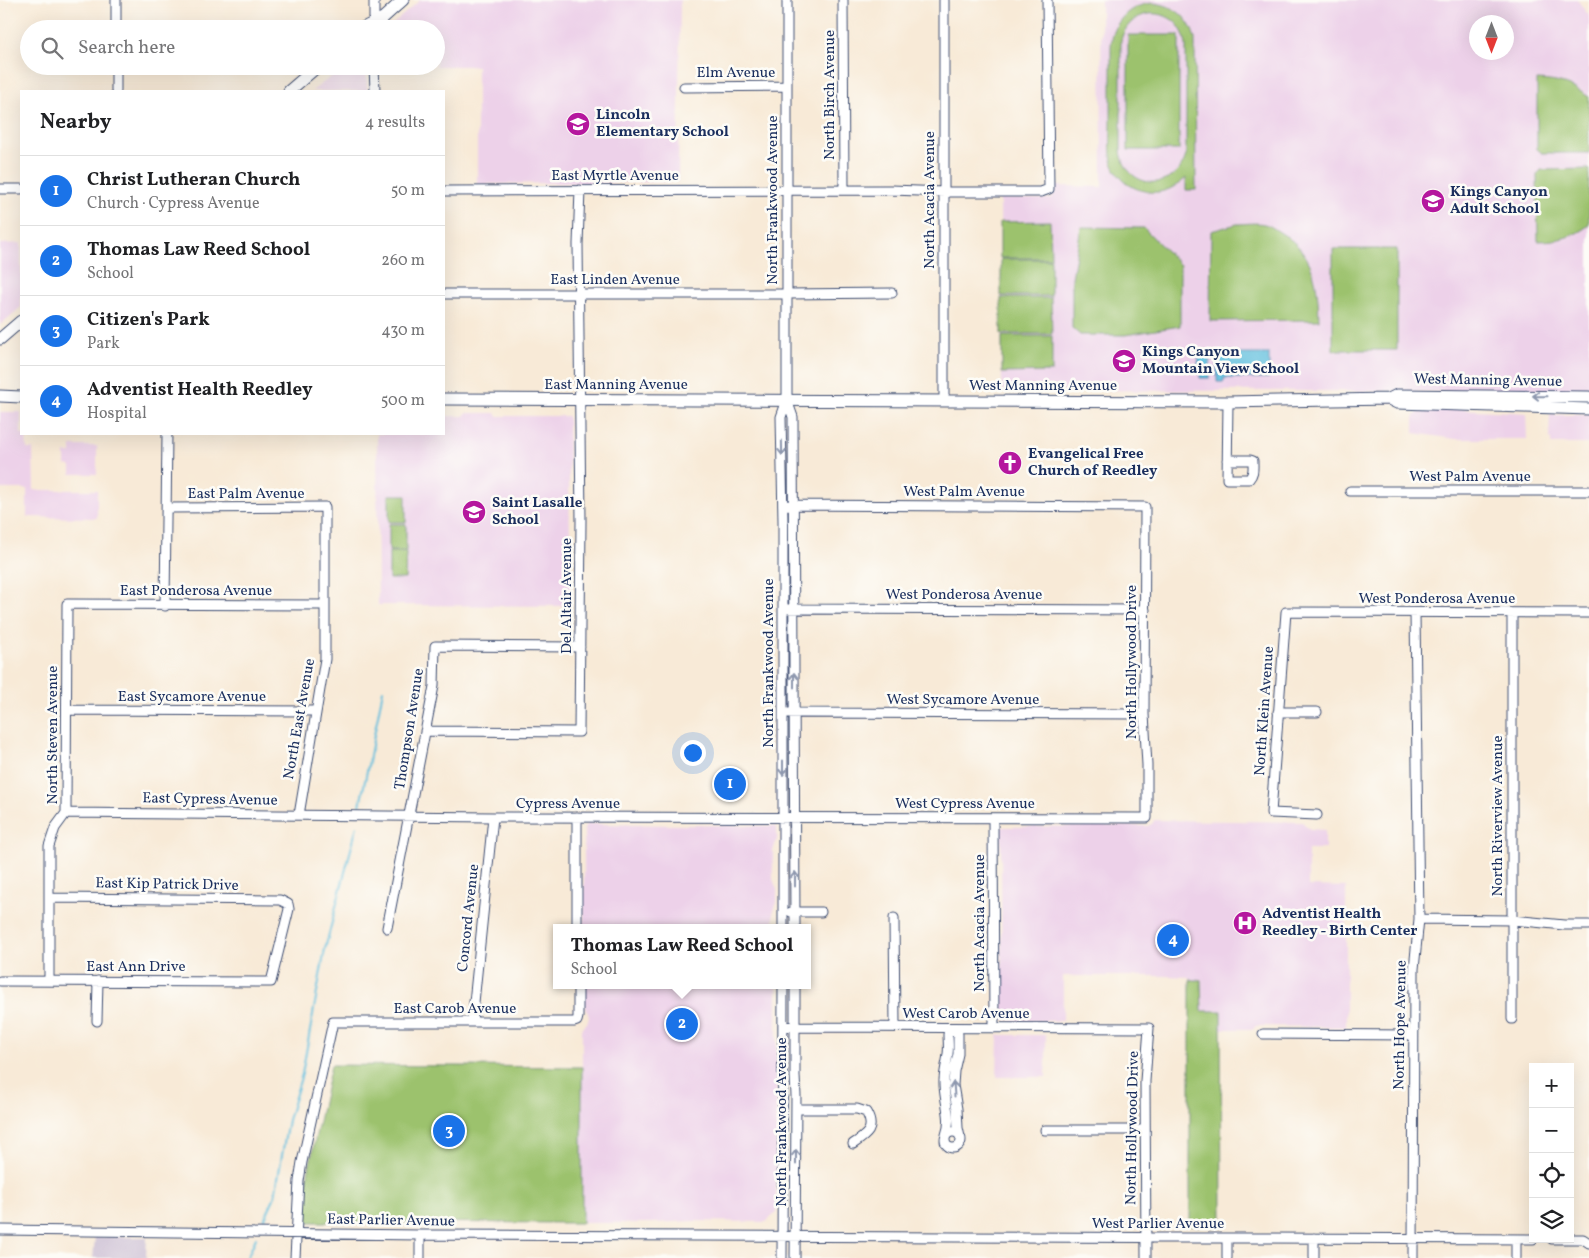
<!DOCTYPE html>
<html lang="en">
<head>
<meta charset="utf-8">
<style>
  body { margin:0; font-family:Vollkorn,serif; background:#f6f6f6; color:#202124 }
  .controls { position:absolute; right:15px; bottom:15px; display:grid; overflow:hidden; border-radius:0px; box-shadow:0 5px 20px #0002 }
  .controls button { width:45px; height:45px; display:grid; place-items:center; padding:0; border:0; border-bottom:1px solid #e0e0e0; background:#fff; color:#202124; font:25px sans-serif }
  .compass { position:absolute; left:1469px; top:15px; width:45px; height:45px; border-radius:50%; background:#fff; box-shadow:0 5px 20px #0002; rotate:180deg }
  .you { position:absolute; left:692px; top:752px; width:18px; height:18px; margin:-12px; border:4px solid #fff; border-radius:50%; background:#1a73e8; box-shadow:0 0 0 8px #1a73e833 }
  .badge { display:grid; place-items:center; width:32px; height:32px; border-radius:50%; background:#1a73e8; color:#fff; font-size:16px; font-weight:700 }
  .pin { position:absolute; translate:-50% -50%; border:2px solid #fff; box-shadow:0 1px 5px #0006 }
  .popup { position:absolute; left:553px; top:924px; width:258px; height:65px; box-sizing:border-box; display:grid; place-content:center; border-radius:0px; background:#fff; filter:drop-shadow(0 1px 4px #0005); font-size:16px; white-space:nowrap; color:#757577 }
  .popup b { font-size:19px; color:#202124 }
  .popup::after { content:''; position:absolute; left:50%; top:100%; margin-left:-10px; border:10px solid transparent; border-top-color:#fff }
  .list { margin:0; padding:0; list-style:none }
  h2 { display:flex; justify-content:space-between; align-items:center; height:65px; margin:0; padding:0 20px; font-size:21px }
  h2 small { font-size:16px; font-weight:400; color:#757577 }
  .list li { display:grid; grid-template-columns:32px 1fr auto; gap:15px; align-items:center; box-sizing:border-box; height:70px; padding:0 20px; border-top:1px solid #e0e0e0 }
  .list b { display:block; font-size:19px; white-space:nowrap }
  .list p { margin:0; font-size:16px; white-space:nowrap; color:#757577 }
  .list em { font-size:16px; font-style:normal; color:#757577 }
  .icon { flex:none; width:28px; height:28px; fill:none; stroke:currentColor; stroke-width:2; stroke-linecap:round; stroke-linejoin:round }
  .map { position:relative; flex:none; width:1589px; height:1258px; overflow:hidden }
  .search { position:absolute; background:#fff; box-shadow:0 5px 20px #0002; left:20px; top:20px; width:425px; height:55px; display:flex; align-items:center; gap:12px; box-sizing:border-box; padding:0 18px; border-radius:28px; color:#757577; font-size:19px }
  .panel { position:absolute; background:#fff; box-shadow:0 5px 20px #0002; left:20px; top:90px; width:425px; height:345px; border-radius:0px }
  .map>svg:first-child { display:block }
  .built { fill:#edd1e9; fill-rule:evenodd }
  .industrial { fill:#ccbfd4 }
  .green { fill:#9cc26d; stroke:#5c7866; fill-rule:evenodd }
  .water { fill:#60bfde; stroke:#3e779e }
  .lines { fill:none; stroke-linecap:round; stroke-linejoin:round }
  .stream { stroke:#60bfde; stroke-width:2 }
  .minor-casing { stroke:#3c4b70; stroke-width:11 }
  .major-casing { stroke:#3c4b70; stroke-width:13 }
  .minor { stroke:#fff; stroke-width:9 }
  .major { stroke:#fff; stroke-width:11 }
  .oneway { stroke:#8d97ae }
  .labels { text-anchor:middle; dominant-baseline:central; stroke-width:5; stroke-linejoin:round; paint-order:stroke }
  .street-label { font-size:15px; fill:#1b2f5e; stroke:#fdfcf7 }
  .poi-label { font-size:15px; font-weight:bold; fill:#1b2f5e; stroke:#fdfcf7; text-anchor:start }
</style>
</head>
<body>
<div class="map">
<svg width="1589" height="1258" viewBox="0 0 1589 1258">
  <rect width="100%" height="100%" fill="#fdfcf7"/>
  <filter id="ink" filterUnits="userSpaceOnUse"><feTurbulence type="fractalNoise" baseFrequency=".02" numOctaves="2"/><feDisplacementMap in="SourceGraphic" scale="10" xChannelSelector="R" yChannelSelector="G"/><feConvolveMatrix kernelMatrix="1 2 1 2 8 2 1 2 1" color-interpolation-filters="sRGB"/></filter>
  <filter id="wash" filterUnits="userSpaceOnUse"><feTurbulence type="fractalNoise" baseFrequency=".0096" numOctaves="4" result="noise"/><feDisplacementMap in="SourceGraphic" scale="20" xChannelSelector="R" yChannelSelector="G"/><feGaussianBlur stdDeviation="1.12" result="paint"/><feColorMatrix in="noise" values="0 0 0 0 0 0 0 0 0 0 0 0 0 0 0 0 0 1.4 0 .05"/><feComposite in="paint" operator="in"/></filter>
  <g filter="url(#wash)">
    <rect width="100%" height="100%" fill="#f8ead7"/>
    <path class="built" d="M 420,0 L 680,0 L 678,182 L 477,184 L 477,66 L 436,66 L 436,29 L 387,29 Z
      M 1101,0 L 1577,0 L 1579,2 L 1589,16 L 1589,392 L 1002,390 L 1000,199 L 1051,199 L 1055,192 L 1055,186 L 1102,187 ZM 1476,22 L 1506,22 L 1506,52 L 1476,52 Z
      M 346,66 L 366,66 L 367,91 L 312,91 Z
      M 21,243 L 21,307 L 0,325 L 0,244 Z
      M 1426,407 L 1526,413 L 1527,439 L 1455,439 L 1414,433 L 1414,416 Z
      M 0,412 L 21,412 L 21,434 L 26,434 L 27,449 L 33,449 L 34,490 L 97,490 L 97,518 L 27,517 L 27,489 L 0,489 Z
      M 466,413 L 495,413 L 498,416 L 568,416 L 571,606 L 378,605 L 377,434 L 444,434 L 444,416 L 464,416 Z
      M 1550,415 L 1589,415 L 1589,444 L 1551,444 L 1551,439 L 1549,439 Z
      M 71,446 L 97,446 L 97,474 L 71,474 L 71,466 L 65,465 L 65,453 L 71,453 Z
      M 1154,820 L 1302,822 L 1310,829 L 1325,830 L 1325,849 L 1308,850 L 1308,886 L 1346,887 L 1346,1027 L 1255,1026 L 1254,1029 L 1190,1029 L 1190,977 L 1164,976 L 1063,976 L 1063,1021 L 1002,1020 L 1001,827 L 1148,826 L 1153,823 Z
      M 588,824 L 775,826 L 777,828 L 777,839 L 773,851 L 773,879 L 777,890 L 777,901 L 773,913 L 773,928 L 584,928 L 584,828 L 586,825 Z
      M 585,985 L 777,985 L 776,1213 L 766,1222 L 692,1221 L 653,1223 L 582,1223 L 582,1028 L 587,1023 L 589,1017 L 585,1004 Z
      M 998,1035 L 1046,1035 L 1046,1077 L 997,1077 Z"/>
    <path class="industrial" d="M 95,1237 L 147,1237 L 146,1258 L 93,1258 Z"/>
    <path class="green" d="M 1153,3 C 1175,5 1190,18 1195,39 L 1196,190 L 1186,190 L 1186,178 C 1174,189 1160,195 1144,191 C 1130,188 1118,178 1113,165 C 1109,152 1111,136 1111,123 C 1111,97 1111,71 1111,46 C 1113,21 1129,5 1153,3 ZM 1148,14 C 1169,12 1184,25 1186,46 L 1186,155 C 1176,194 1124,190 1121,150 L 1121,40 C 1125,26 1134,17 1148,14 Z
      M 1179,35 L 1179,150 L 1128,150 L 1128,35 Z
      M 1537,80 C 1560,81 1571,85 1589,97 L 1589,153 L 1542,153 L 1537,149 Z
      M 1589,169 L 1589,225 C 1574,237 1558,241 1538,241 L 1537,175 L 1541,170 Z
      M 1050,221 L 1051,258 L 1000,258 L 1000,222 Z
      M 1237,224 C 1245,224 1256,222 1264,224 C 1270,225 1276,230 1281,233 C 1315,253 1318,284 1319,320 L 1210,321 L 1211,231 Z
      M 1081,227 L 1144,228 L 1180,265 L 1180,326 L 1125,335 L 1080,335 L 1072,328 L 1072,278 Z
      M 1333,249 L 1397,249 L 1397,350 L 1333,350 Z
      M 1001,259 L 1051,259 L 1051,296 L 1001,296 Z
      M 1001,298 L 1051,298 L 1052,334 L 1001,334 Z
      M 1002,336 L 1052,336 L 1052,372 L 1002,373 Z
      M 389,495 L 406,495 L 406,522 L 389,522 Z
      M 389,524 L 406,524 L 406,551 L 389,551 Z
      M 389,552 L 406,552 L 405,579 L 389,579 Z
      M 1190,980 L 1201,980 L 1202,1011 L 1221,1011 L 1222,1227 L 1190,1226 Z
      M 331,1065 L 582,1067 L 582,1223 L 308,1222 L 305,1217 L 308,1173 Z"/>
    <path class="water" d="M 1200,353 L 1210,353 L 1210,378 L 1200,378 L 1200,369 L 1197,369 Z
      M 1217,354 L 1269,354 L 1269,378 L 1224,378 L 1224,382 L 1217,382 Z"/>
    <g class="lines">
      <path class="stream" d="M 360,806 L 383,690
        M 260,1229 L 275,1196 L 288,1120 L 302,1074 L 325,949 L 357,826
        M 247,1258 L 256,1238"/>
    </g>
  </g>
  <g filter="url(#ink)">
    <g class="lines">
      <g class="minor-casing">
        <path id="minor" d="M 374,0 L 374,27
          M 787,0 L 787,400 L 793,417 L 795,928
          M 843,0 L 844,190
          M 944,0 L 944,400
          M 116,29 L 116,0
          M 374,66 L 375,91
          M 684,87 L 787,86
          M 116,91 L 116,66
          M 0,189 L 21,189
          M 444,191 L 892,190 L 944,192 L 1041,192 L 1049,189 L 1047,0
          M 444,294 L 787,294 L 892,293
          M 1227,460 L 1250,460 L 1253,461 C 1253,469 1254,473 1249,479 L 1227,479 L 1228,402
          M 1350,491 L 1589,491
          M 167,508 L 325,507 L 325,659 L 299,815
          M 165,606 L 167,434
          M 788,609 L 1145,610
          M 68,710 L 316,711
          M 1278,712 L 1317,712
          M 788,713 L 1144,714
          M 425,731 L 579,732 L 581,521 L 578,244 L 580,190
          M 66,813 L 493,817 L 1147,818 L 1147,765 L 1144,714 L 1145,507 L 783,505
          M 1317,815 L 1271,813 L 1286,612 L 1589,613
          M 577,817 L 577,928
          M 993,818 L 994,1028
          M 791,912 L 821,912
          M 894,918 L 895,1027
          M 1419,919 L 1512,920 L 1564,925 L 1589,925
          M 387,928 L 434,686 L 435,646 L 580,647
          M 783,928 L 783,521 L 781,417 L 787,400
          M 49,980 L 49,846 L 55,828 L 66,813 L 67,604 L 325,605
          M 0,981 L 271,982 L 289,909 L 288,904 L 280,900 L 49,898
          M 795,985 L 795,1076 L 796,1096 L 795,1258
          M 1512,1019 L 1512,613
          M 97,1021 L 98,981
          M 472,1022 L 493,817
          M 783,1026 L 795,1027 L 1149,1028 L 1145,1081 L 1146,1258
          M 953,1028 L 953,1030 L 958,1034 L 958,1054 L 954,1071 L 953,1085 L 957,1109 L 958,1128 L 960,1137
          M 1263,1034 L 1413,1035
          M 796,1109 L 857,1109 L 866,1112 C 876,1129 867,1135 853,1144
          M 1045,1130 L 1145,1130
          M945 1140a8 8 0 1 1 16 0a8 8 0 1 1-16 0Z
          M 946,1135 C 953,1117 943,1099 944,1081 C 944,1072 947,1063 948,1054 C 949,1047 948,1041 948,1034 L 953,1030
          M 0,1230 L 420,1235 L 1533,1239
          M 420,1235 L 420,1258
          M 1227,1238 L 1227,1258
          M 1314,1238 L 1314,1258
          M 1552,1239 L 1583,1239 L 1589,1243
          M 295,1258 L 299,1181 L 302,1162 L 333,1022 L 574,1022 L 577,1021 L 578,1017 L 578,985
          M 782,1258 L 783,985
          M 1413,1258 L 1414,969 L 1419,919 L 1415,613
          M 1516,1258 L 1516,1239"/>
      </g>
      <g class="major-casing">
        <path id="major" d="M 361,29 L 383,18 L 403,0
          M 289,91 L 318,66
          M 0,339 L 21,321
          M 0,396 L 21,397
          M 444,399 L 1228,402 L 1389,399 L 1397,403 L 1589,409
          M 1389,399 L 1397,395 L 1589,397"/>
      </g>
      <use href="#minor" class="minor"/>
      <use href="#major" class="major"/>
    </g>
    <defs><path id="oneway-shaft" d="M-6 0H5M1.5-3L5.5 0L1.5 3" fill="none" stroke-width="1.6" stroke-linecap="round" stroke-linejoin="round" transform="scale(1.25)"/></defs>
    <g class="oneway">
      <use href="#oneway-shaft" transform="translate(1540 396) rotate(-179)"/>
      <use href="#oneway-shaft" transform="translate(782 448) rotate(89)"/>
      <use href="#oneway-shaft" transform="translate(794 680) rotate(-90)"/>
      <use href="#oneway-shaft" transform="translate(783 768) rotate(90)"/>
      <use href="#oneway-shaft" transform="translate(795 879) rotate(-90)"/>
      <use href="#oneway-shaft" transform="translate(954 1089) rotate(-94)"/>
      <use href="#oneway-shaft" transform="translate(796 1157) rotate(-90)"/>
    </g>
  </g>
  <defs>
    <g id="school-disc" transform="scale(1.25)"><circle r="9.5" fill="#b5179e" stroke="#fdfcf7"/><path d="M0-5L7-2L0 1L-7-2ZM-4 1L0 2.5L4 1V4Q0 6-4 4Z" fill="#fff"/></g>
    <g id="church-disc" transform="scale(1.25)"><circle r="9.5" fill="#b5179e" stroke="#fdfcf7"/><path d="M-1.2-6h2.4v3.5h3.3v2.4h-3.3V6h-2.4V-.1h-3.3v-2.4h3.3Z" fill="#fff"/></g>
    <g id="hospital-disc" transform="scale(1.25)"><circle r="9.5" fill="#b5179e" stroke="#fdfcf7"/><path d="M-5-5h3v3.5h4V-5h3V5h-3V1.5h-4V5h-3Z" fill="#fff"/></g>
  </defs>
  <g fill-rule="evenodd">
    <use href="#school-disc" x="578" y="124"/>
    <use href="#school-disc" x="1433" y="201"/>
    <use href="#school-disc" x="1124" y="361"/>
    <use href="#church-disc" x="1010" y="463"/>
    <use href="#school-disc" x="474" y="512"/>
    <use href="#hospital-disc" x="1245" y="923"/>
  </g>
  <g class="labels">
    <g class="street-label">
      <text x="736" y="73">Elm Avenue</text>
      <text transform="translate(830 95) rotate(-90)">North Birch Avenue</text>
      <text x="615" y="176">East Myrtle Avenue</text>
      <text transform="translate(773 200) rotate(-90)">North Frankwood Avenue</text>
      <text transform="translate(930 200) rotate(-90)">North Acacia Avenue</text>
      <text x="615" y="280">East Linden Avenue</text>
      <text transform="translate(1488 381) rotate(1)">West Manning Avenue</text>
      <text x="616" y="385">East Manning Avenue</text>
      <text x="1043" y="386">West Manning Avenue</text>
      <text x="1470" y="477">West Palm Avenue</text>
      <text x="964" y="492">West Palm Avenue</text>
      <text x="246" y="494">East Palm Avenue</text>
      <text x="196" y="591">East Ponderosa Avenue</text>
      <text x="964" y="595">West Ponderosa Avenue</text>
      <text transform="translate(567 596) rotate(-90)">Del Altair Avenue</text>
      <text x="1437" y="599">West Ponderosa Avenue</text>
      <text transform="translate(1132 662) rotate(-90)">North Hollywood Drive</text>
      <text transform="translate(769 663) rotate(-90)">North Frankwood Avenue</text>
      <text x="192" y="697">East Sycamore Avenue</text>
      <text x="963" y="700">West Sycamore Avenue</text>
      <text transform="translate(1265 711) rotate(-86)">North Klein Avenue</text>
      <text transform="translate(300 719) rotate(-80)">North East Avenue</text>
      <text transform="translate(410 729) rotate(-81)">Thompson Avenue</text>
      <text transform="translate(53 735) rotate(-90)">North Steven Avenue</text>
      <text transform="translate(210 800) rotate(1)">East Cypress Avenue</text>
      <text x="568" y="804">Cypress Avenue</text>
      <text x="965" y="804">West Cypress Avenue</text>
      <text transform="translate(1498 816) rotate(-90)">North Riverview Avenue</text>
      <text transform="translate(167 885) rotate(1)">East Kip Patrick Drive</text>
      <text transform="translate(469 918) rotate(-84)">Concord Avenue</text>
      <text transform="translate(980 923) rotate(-90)">North Acacia Avenue</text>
      <text x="136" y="967">East Ann Drive</text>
      <text x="455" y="1009">East Carob Avenue</text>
      <text x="966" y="1014">West Carob Avenue</text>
      <text transform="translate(1401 1025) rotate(-89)">North Hope Avenue</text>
      <text transform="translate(782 1122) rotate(-90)">North Frankwood Avenue</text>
      <text transform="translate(1133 1128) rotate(-89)">North Hollywood Drive</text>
      <text transform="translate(391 1221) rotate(1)">East Parlier Avenue</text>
      <text x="1158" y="1224">West Parlier Avenue</text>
    </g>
    <g class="poi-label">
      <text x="596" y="115">Lincoln<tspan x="596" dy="17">Elementary School</tspan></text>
      <text x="1450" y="192">Kings Canyon<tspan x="1450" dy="17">Adult School</tspan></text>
      <text x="1142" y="352">Kings Canyon<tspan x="1142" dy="17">Mountain View School</tspan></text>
      <text x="1028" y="454">Evangelical Free<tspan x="1028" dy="17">Church of Reedley</tspan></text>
      <text x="492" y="503">Saint Lasalle<tspan x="492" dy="17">School</tspan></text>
      <text x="1262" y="914">Adventist Health<tspan x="1262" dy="17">Reedley - Birth Center</tspan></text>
    </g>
  </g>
</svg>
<div class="controls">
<button>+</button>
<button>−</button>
<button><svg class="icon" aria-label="locate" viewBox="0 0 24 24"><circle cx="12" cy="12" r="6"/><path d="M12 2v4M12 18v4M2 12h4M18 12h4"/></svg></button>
<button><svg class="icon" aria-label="layers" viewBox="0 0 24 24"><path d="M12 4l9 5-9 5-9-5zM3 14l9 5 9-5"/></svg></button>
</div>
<svg class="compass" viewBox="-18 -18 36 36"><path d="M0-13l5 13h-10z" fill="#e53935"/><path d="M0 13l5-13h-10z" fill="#757577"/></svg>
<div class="you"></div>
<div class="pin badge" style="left:730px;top:784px">1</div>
<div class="pin badge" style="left:682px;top:1024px">2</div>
<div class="popup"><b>Thomas Law Reed School</b>School</div>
<div class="pin badge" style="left:449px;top:1131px">3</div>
<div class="pin badge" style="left:1173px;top:940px">4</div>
<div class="search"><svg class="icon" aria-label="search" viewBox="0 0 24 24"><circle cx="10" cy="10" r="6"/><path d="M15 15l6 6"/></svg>Search here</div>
<section class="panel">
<h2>Nearby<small>4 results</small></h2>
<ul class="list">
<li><span class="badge">1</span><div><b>Christ Lutheran Church</b><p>Church · Cypress Avenue</p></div><em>50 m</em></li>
<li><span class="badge">2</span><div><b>Thomas Law Reed School</b><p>School</p></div><em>260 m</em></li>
<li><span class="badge">3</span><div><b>Citizen's Park</b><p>Park</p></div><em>430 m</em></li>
<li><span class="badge">4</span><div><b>Adventist Health Reedley</b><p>Hospital</p></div><em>500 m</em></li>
</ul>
</section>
</div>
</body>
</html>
